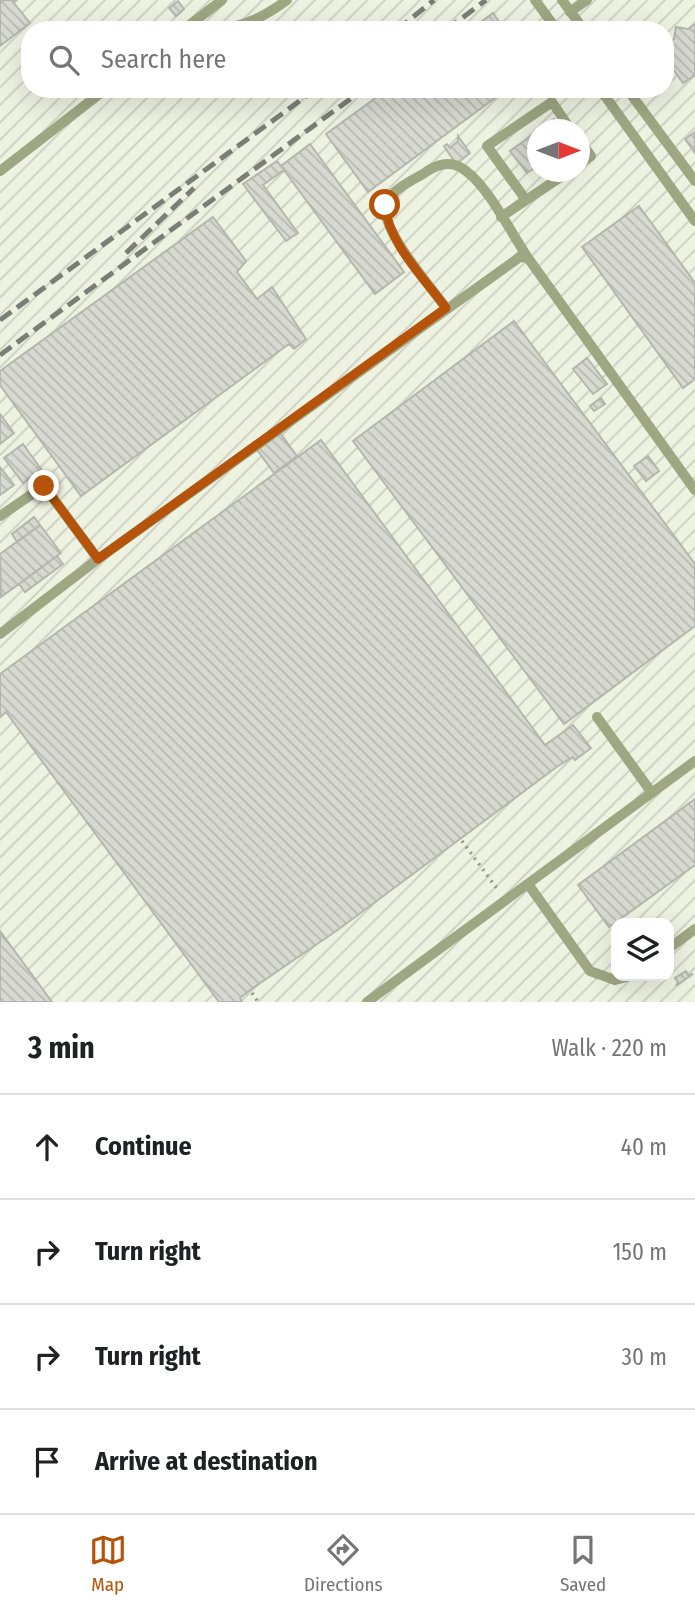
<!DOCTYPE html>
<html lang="en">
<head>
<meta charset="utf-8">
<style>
  body { margin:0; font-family:"Fira Sans Condensed",sans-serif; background:#f2f2f2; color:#202124 }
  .controls { position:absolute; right:21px; bottom:21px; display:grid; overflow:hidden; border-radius:14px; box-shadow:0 7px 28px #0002 }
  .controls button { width:63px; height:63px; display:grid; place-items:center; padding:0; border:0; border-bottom:2px solid #e0e0e0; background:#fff; color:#202124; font:35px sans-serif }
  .compass { position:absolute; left:527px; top:119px; width:63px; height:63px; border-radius:50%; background:#fff; box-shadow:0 7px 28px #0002; rotate:90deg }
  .stop { position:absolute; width:21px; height:21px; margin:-16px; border:5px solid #b45309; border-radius:50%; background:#fff }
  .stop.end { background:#b45309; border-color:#fff; box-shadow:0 2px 7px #0008 }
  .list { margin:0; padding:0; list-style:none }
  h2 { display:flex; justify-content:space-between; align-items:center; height:91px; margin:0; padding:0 28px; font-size:30px }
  h2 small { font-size:23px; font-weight:400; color:#757577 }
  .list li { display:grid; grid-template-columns:46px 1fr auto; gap:21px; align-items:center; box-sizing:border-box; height:105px; padding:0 28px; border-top:2px solid #e0e0e0 }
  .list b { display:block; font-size:26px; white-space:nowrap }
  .list em { font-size:23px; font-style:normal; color:#757577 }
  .icon { flex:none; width:38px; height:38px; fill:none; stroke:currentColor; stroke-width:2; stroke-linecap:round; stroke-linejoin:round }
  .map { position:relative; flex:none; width:695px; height:1002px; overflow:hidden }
  .search { position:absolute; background:#fff; box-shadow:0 7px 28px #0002; left:21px; right:21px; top:21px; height:77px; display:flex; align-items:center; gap:18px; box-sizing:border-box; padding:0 24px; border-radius:28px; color:#757577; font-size:26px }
  .sheet { height:511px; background:#fff }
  nav { display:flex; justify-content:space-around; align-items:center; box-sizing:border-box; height:98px; border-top:2px solid #e0e0e0; background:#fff; font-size:19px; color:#757577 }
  nav a { display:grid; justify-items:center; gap:4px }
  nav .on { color:#b45309 }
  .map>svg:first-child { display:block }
  .industrial { fill:url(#industrial-furrows); fill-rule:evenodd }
  .building { fill:url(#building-back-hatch); stroke:#b5b7ae; stroke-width:2 }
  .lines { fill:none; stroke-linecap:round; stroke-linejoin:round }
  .path { stroke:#94968f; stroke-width:3.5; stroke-dasharray:2 5; stroke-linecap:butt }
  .lane { stroke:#9fa682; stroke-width:10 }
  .rail { stroke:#7c7d76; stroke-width:5; stroke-dasharray:14 7; stroke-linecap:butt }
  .route { stroke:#b45309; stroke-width:9 }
</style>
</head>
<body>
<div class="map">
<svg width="695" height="1002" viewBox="0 0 695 1002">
  <defs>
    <pattern id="industrial-furrows" width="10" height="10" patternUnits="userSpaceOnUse" patternTransform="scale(1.75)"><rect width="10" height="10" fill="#eef2e1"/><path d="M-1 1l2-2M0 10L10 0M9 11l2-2" fill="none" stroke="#cbcec0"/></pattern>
    <pattern id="building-back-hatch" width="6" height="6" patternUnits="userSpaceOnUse" patternTransform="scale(1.75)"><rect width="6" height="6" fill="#d8dad1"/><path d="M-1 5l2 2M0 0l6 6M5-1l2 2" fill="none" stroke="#b8bab2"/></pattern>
  </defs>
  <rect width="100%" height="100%" fill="#fbfdf3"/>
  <path class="industrial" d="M 0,0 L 695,0 L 695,1002 L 0,1002 ZM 30,30 L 665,30 L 665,89 L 30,89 ZM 538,130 L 580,130 L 580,172 L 538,172 ZM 616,923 L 669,923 L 669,976 L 616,976 Z"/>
  <path class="building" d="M 0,0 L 16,0 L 13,2 L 30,23 L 0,46 Z
    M 178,1 L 184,9 L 176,16 L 169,8 Z
    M 493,13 L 505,30 L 470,30 Z
    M 695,24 L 695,75 L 683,83 L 665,58 L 665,46 L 674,39 L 676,27 L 688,29 Z
    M 388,89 L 507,89 L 368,192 L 326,134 Z
    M 554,119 L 561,130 L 539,130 Z
    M 538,131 L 538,166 L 527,173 L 510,151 Z
    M 695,132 L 695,153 L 685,139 Z
    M 458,136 L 470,153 L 456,164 L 444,146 L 447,144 L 450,148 L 458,141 Z
    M 310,144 L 404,272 L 375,294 L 281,166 Z
    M 277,161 L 284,170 L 263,185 L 298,233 L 286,241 L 243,184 Z
    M 639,206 L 695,283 L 695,379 L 683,388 L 582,247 Z
    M 213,217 L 246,261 L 237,272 L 257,299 L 272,287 L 306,339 L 294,349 L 289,344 L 81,496 L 0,385 L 0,371 Z
    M 514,321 L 695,564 L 695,626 L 564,724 L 353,441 Z
    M 587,358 L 607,384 L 593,394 L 573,369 Z
    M 601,398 L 605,404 L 594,411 L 590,406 Z
    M 0,414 L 14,433 L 0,444 Z
    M 278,430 L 297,456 L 274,473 L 255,447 Z
    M 321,440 L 545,745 L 573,725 L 591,748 L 575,760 L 573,757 L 558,766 L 339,929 L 253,988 L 240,998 L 242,1002 L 219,1002 L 6,712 L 0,717 L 0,674 Z
    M 23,444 L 41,469 L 23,483 L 4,458 Z
    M 648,456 L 659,471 L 646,481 L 634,466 Z
    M 0,467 L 14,485 L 0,495 Z
    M 34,517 L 40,525 L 17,542 L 12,534 Z
    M 40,525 L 61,553 L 1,597 L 0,554 Z
    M 57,556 L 63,564 L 25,592 L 19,584 Z
    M 695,799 L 695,865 L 609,927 L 578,885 Z
    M 0,931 L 52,1002 L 0,1002 Z
    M 686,971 L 688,975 L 693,974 L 676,986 L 678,982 L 675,978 Z"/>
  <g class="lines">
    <path class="path" d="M 462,841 L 498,890
      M 252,993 L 258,1002"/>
    <path class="lane" d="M 535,0 L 557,30
      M 562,0 L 584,30
      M 570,12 L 587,0
      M 186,28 L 211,30
      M 183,30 L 222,0
      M 217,30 C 245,26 264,17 287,0
      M 600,89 L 695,221
      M 627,89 L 695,181
      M 580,141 L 591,156 L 580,164
      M 0,171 L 106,89
      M 526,200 L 487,146 L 552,102 L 571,130
      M 501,217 L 568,172
      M 446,308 C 432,288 378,227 386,204 C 391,190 411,181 423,174 C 437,164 451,159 466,171 C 490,189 511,233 528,258
      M 0,516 L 44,486 L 98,559
      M 0,634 L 98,559 L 520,257 L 528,258 L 695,490
      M 597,717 L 652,793
      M 528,884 L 590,971 L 615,980 L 630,976
      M 669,948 L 695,929
      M 367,1002 L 695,761"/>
    <path class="rail" d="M 397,30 L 434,0
      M 446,30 L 486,0
      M 126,253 L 194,188
      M 0,320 L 316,89
      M 0,355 L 364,89"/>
  </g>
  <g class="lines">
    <path class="route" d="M 44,486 L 98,559 L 446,308 C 424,278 388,243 385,205"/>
  </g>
</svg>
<div class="controls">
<button><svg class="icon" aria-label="layers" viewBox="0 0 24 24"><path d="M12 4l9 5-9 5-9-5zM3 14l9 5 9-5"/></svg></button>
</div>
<svg class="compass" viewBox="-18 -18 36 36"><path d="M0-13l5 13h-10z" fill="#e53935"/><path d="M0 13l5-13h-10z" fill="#757577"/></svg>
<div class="stop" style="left:385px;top:205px"></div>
<div class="stop end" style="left:44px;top:486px"></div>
<div class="search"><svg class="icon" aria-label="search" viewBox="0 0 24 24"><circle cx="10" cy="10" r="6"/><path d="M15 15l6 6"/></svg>Search here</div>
</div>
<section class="sheet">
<h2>3 min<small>Walk · 220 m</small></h2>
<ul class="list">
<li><svg class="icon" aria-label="ahead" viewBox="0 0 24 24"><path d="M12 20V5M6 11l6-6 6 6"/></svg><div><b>Continue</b></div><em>40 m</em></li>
<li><svg class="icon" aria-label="right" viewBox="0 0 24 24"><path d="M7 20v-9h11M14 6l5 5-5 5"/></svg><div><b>Turn right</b></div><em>150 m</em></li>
<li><svg class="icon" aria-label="right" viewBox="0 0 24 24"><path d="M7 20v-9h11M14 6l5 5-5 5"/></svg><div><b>Turn right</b></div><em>30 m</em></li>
<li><svg class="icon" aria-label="arrive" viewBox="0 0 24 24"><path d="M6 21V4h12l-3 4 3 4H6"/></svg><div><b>Arrive at destination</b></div></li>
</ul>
</section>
<nav>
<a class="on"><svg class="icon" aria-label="map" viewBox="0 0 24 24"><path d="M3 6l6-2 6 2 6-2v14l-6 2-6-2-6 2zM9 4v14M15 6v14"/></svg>Map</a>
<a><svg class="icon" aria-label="directions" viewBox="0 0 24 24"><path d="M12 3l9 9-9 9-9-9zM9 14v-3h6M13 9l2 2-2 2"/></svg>Directions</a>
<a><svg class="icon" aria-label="saved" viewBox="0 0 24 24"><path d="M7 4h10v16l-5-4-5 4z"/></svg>Saved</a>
</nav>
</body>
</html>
